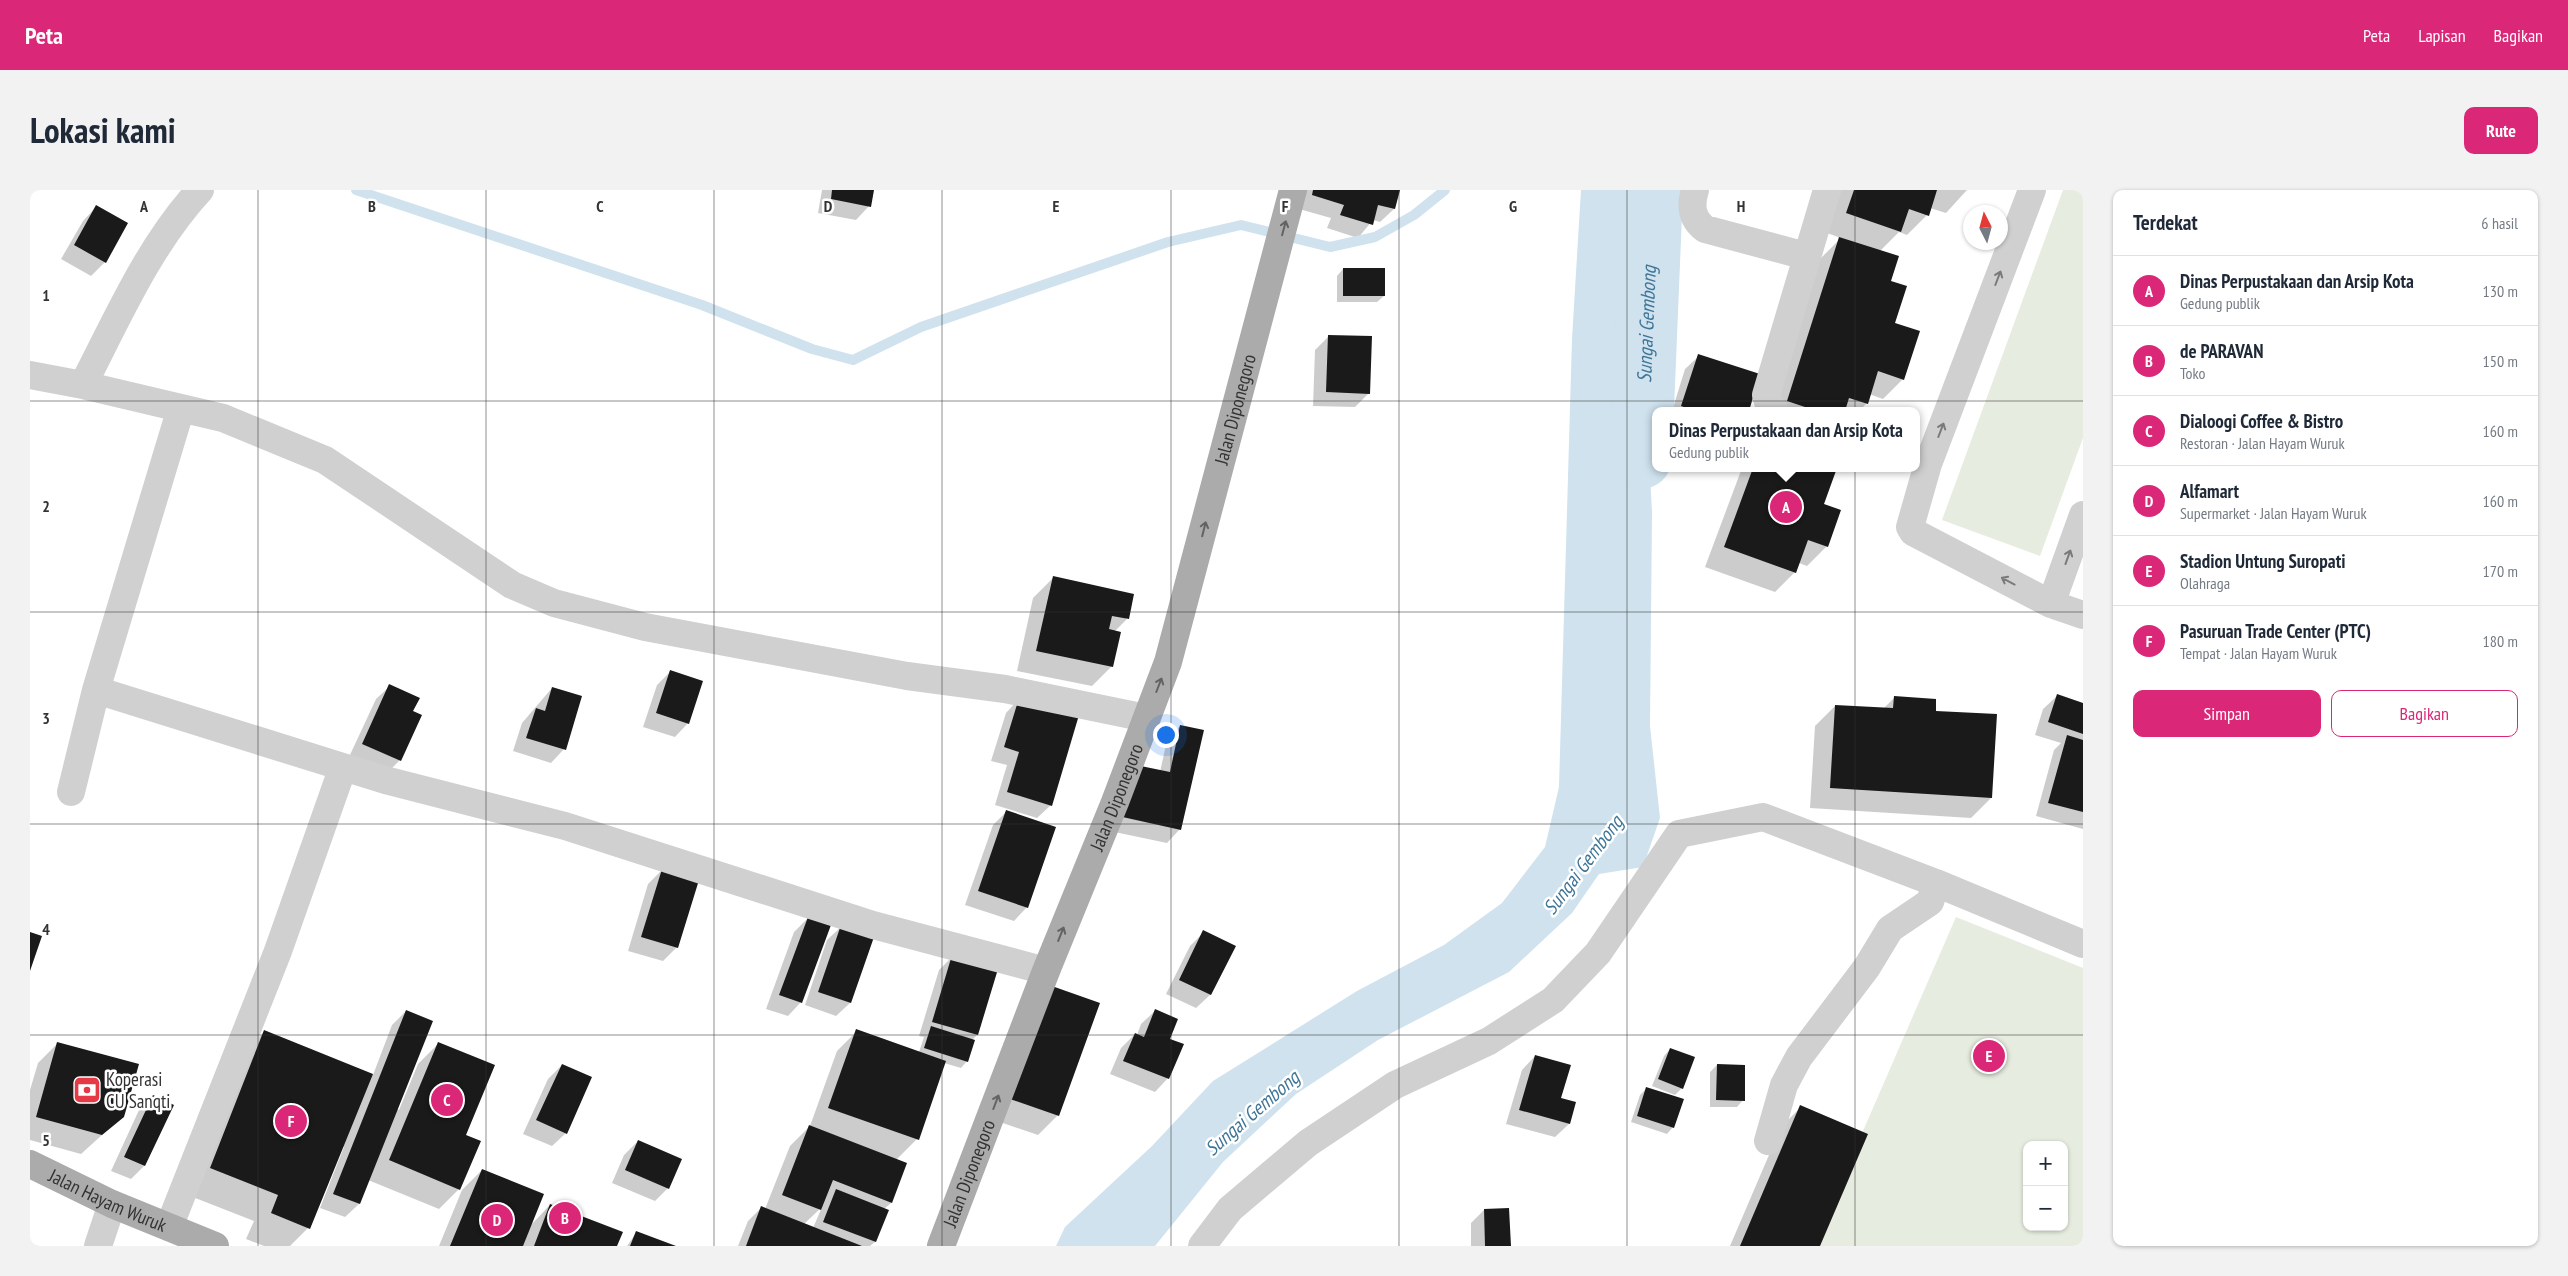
<!DOCTYPE html>
<html lang="id">
<head>
<meta charset="utf-8">
<style>
  body { margin:0; font-family:"PT Sans Narrow",sans-serif; background:#f2f2f3; color:#1f2937 }
  .controls { position:absolute; right:15px; bottom:15px; display:grid; overflow:hidden; border-radius:10px; box-shadow:0 1px 4px #0004 }
  .controls button { width:45px; height:45px; display:grid; place-items:center; padding:0; border:0; border-bottom:1px solid #e0e1e3; background:#fff; color:#1f2937; font:25px sans-serif }
  .compass { position:absolute; left:1933px; top:15px; width:45px; height:45px; border-radius:50%; background:#fff; box-shadow:0 1px 4px #0004; rotate:354deg }
  .you { position:absolute; left:1135px; top:544px; width:18px; height:18px; margin:-12px; border:4px solid #fff; border-radius:50%; background:#1a73e8; box-shadow:0 0 0 8px #1a73e833 }
  .badge { display:grid; place-items:center; width:32px; height:32px; border-radius:50%; background:#db2777; color:#fff; font-size:16px; font-weight:700 }
  .pin { position:absolute; translate:-50% -50%; border:2px solid #fff; box-shadow:0 1px 5px #0006 }
  .popup { position:absolute; left:1622px; top:217px; width:268px; height:65px; box-sizing:border-box; display:grid; place-content:center; border-radius:10px; background:#fff; filter:drop-shadow(0 1px 4px #0005); font-size:16px; white-space:nowrap; color:#747a83 }
  .popup b { font-size:19px; color:#1f2937 }
  .popup::after { content:''; position:absolute; left:50%; top:100%; margin-left:-10px; border:10px solid transparent; border-top-color:#fff }
  .list { margin:0; padding:0; list-style:none }
  h2 { display:flex; justify-content:space-between; align-items:center; height:65px; margin:0; padding:0 20px; font-size:21px }
  h2 small { font-size:16px; font-weight:400; color:#747a83 }
  .list li { display:grid; grid-template-columns:32px 1fr auto; gap:15px; align-items:center; box-sizing:border-box; height:70px; padding:0 20px; border-top:1px solid #e0e1e3 }
  .list b { display:block; font-size:19px; white-space:nowrap }
  .list p { margin:0; font-size:16px; white-space:nowrap; color:#747a83 }
  .list em { font-size:16px; font-style:normal; color:#747a83 }
  .actions { display:flex; gap:10px; padding:15px 20px }
  .actions a { flex:1; padding:11px 0; border:1px solid #db2777; border-radius:10px; text-align:center; font-size:18px; color:#db2777 }
  .actions .main { background:#db2777; color:#fff }
  .map { position:relative; flex:none; width:2053px; height:1056px; overflow:hidden; border-radius:10px }
  header { display:flex; align-items:center; gap:30px; box-sizing:border-box; height:70px; padding:0 25px; background:#db2777; color:#fff }
  header strong { font-size:24px }
  nav { display:flex; gap:28px; margin-inline-start:auto; font-size:18px }
  .intro { display:flex; align-items:center; justify-content:space-between; box-sizing:border-box; height:120px; padding:0 30px }
  h1 { margin:0; font-size:35px }
  .button { padding:12px 22px; border-radius:10px; background:#db2777; color:#fff; font-size:18px; font-weight:700 }
  main { display:flex; gap:30px; padding:0 30px }
  aside { flex:1; background:#fff; border-radius:10px; box-shadow:0 1px 4px #0004 }
  .map>svg:first-child { display:block }
  .green { fill:#e6ecdf; fill-rule:evenodd }
  .water { fill:#cfe2ee }
  .shadow { fill:#0003; fill-rule:evenodd }
  .lines { fill:none; stroke-linecap:round; stroke-linejoin:round }
  .stream { stroke:#cfe2ee; stroke-width:10 }
  .river { stroke:#cfe2ee; stroke-width:62 }
  .building { fill:#1a1a1a }
  .minor { stroke:#d0d0d0; stroke-width:28 }
  .major { stroke:#ababab; stroke-width:28 }
  .oneway { stroke:#636363 }
  .oneway2 { stroke:#7a7a7a }
  .grid { fill:none; stroke:#333; stroke-width:1; stroke-opacity:0.55 }
  .labels { text-anchor:middle; dominant-baseline:central; stroke-width:5; stroke-linejoin:round; paint-order:stroke }
  .street-label { font-size:19px; fill:#333; stroke:#fff }
  .poi-label { font-size:19px; fill:#333; stroke:#fff; text-anchor:start }
  .water-label { font-size:20px; font-style:italic; fill:#3f7597; stroke:#fff }
  .grid-label { font-size:16px; text-anchor:middle; font-weight:bold; fill:#333; stroke:#fff; stroke-width:5; stroke-linejoin:round; paint-order:stroke }
</style>
</head>
<body>
<header>
<strong>Peta</strong>
<nav><a>Peta</a><a>Lapisan</a><a>Bagikan</a></nav>
</header>
<div class="intro"><h1>Lokasi kami</h1><a class="button">Rute</a></div>
<main>
<div class="map">
<svg width="2053" height="1056" viewBox="0 0 2053 1056">
  <rect width="100%" height="100%" fill="#fff"/>
  <path class="green" d="M 2033,0 L 2053,0 L 2053,248 L 2010,366 L 1912,330 Z
    M 1926,727 L 2053,778 L 2053,1056 L 1783,1056 ZM 1997,955 L 2034,955 L 2034,1037 L 1997,1037 Z"/>
  <path class="water" d="M 1551,0 L 1628,0 L 1620,30 L 1613,157 L 1622,322 L 1620,536 L 1630,628 L 1613,677 L 1569,684 L 1542,723 L 1479,782 L 1348,850 L 1266,904 L 1193,972 L 1125,1056 L 1026,1056 L 1035,1037 L 1122,956 L 1183,891 L 1327,801 L 1414,755 L 1472,713 L 1515,657 L 1529,597 L 1542,149 Z"/>
  <path class="shadow" d="M 792,0 L 843,0 L 839,16 L 826,30 L 788,23 Z
    M 1274,0 L 1369,0 L 1364,19 L 1350,32 L 1343,30 L 1328,48 L 1297,38 L 1301,28 L 1269,19 Z
    M 1811,0 L 1937,0 L 1916,23 L 1900,18 L 1897,25 L 1877,45 L 1869,42 L 1850,61 L 1859,92 L 1863,134 L 1873,189 L 1853,209 L 1839,204 L 1837,213 L 1829,221 L 1741,221 L 1790,69 L 1811,48 L 1797,43 Z
    M 66,17 L 75,72 L 61,86 L 31,69 L 53,31 Z
    M 1313,79 L 1354,106 L 1347,112 L 1307,112 L 1307,86 Z
    M 1299,146 L 1339,203 L 1325,217 L 1283,216 L 1285,160 Z
    M 1669,166 L 1717,221 L 1642,221 L 1655,179 Z
    M 1712,278 L 1806,278 L 1792,315 L 1797,356 L 1777,376 L 1769,373 L 1765,382 L 1745,402 L 1675,377 Z
    M 1023,388 L 1097,429 L 1084,442 L 1082,476 L 1062,496 L 987,481 L 1003,408 Z
    M 640,482 L 658,533 L 645,547 L 613,537 L 627,495 Z
    M 360,496 L 382,522 L 370,570 L 356,584 L 319,567 L 346,509 Z
    M 522,498 L 534,559 L 521,573 L 483,561 L 492,533 Z
    M 2027,506 L 2053,514 L 2053,639 L 2006,626 L 2024,560 L 2031,553 L 2005,545 L 2013,519 Z
    M 1864,508 L 1904,522 L 1961,608 L 1941,628 L 1780,618 L 1785,536 L 1805,516 L 1853,519 Z
    M 989,509 L 1021,615 L 1007,628 L 965,615 L 977,575 L 961,571 L 976,523 Z
    M 1150,536 L 1150,639 L 1137,653 L 1075,640 L 1130,582 L 1137,550 Z
    M 976,622 L 997,717 L 984,731 L 935,715 L 963,635 Z
    M 632,680 L 647,757 L 633,771 L 598,761 L 618,694 Z
    M 778,728 L 771,812 L 758,826 L 736,819 L 764,742 Z
    M 811,737 L 820,813 L 806,826 L 775,815 L 797,750 Z
    M 1174,742 L 1204,757 L 1180,805 L 1166,818 L 1136,804 L 1160,756 Z
    M 922,767 L 966,780 L 947,845 L 942,850 L 937,871 L 931,878 L 914,873 L 887,949 L 866,970 L 876,974 L 861,1013 L 854,1019 L 857,1021 L 845,1052 L 840,1056 L 708,1056 L 718,1031 L 732,1017 L 735,1019 L 760,956 L 780,936 L 807,861 L 827,841 L 889,862 L 894,847 L 889,846 L 909,780 ZM 792,1017 L 783,1038 L 774,1034 Z
    M 1069,814 L 1028,925 L 1008,945 L 958,928 Z
    M 376,821 L 367,919 L 369,920 L 388,874 L 408,854 L 434,946 L 429,999 L 409,1019 L 338,990 L 329,1014 L 315,1027 L 290,1018 L 314,957 L 312,957 L 278,1038 L 260,1056 L 234,1056 L 216,1049 L 224,1031 L 155,1004 L 209,867 L 234,842 L 343,885 L 362,835 Z
    M 1125,821 L 1139,850 L 1138,888 L 1125,902 L 1080,884 L 1091,858 L 1105,844 L 1107,845 L 1111,834 Z
    M 28,853 L 93,926 L 51,964 L 0,950 L 0,900 L 8,873 Z
    M 1640,859 L 1652,898 L 1645,905 L 1622,896 L 1634,866 Z
    M 1505,866 L 1530,909 L 1545,913 L 1539,934 L 1525,947 L 1476,934 L 1492,880 Z
    M 532,875 L 536,943 L 522,956 L 493,944 L 518,889 Z
    M 1687,875 L 1713,910 L 1707,917 L 1680,917 L 1680,882 Z
    M 1617,898 L 1643,937 L 1637,944 L 1601,932 L 1610,905 Z
    M 123,907 L 114,976 L 101,989 L 81,981 L 109,920 Z
    M 1771,917 L 1789,1056 L 1700,1056 L 1751,937 Z
    M 608,951 L 638,998 L 625,1011 L 582,993 L 594,965 Z
    M 452,980 L 500,1036 L 520,1015 L 586,1056 L 409,1056 L 432,1000 Z
    M 1454,1020 L 1480,1056 L 1441,1056 L 1441,1033 Z
    M 606,1043 L 643,1056 L 597,1056 Z"/>
  <g class="lines">
    <path class="stream" d="M 326,0 L 672,115 L 782,159 L 823,170 L 891,137 L 1138,52 L 1211,35 L 1300,57 L 1345,47 L 1384,25 L 1415,0"/>
    <path class="river" id="s1" d="M 1611,268 L 1622,0"/>
  </g>
  <path class="building" d="M 802,0 L 844,0 L 841,17 L 801,9 Z
    M 1283,0 L 1370,0 L 1365,19 L 1348,15 L 1343,35 L 1310,25 L 1314,15 L 1282,5 Z
    M 1824,0 L 1907,0 L 1899,26 L 1879,19 L 1871,42 L 1816,23 Z
    M 66,15 L 98,33 L 76,73 L 44,55 Z
    M 1809,47 L 1869,66 L 1861,91 L 1877,96 L 1865,133 L 1890,141 L 1874,190 L 1848,181 L 1838,214 L 1819,208 L 1815,221 L 1787,221 L 1757,211 Z
    M 1313,78 L 1355,78 L 1355,106 L 1313,106 Z
    M 1298,145 L 1342,146 L 1340,204 L 1296,202 Z
    M 1668,164 L 1730,184 L 1719,221 L 1665,221 L 1651,216 Z
    M 1723,278 L 1807,278 L 1794,314 L 1811,320 L 1798,357 L 1778,350 L 1766,383 L 1694,357 Z
    M 1023,386 L 1104,404 L 1099,429 L 1082,426 L 1079,439 L 1091,442 L 1083,477 L 1006,461 Z
    M 640,480 L 673,491 L 659,534 L 626,523 Z
    M 359,494 L 390,508 L 383,521 L 392,525 L 371,571 L 332,554 Z
    M 522,497 L 552,506 L 536,560 L 496,548 L 506,518 L 515,521 Z
    M 2027,504 L 2053,513 L 2053,544 L 2018,532 Z
    M 1864,506 L 1906,509 L 1906,521 L 1967,524 L 1962,608 L 1800,598 L 1805,515 L 1863,518 Z
    M 989,508 L 1049,525 L 1022,616 L 977,602 L 989,562 L 974,557 Z
    M 1150,535 L 1174,540 L 1151,640 L 1088,626 L 1101,574 L 1140,582 Z
    M 2037,545 L 2053,550 L 2053,622 L 2018,613 Z
    M 976,620 L 1026,637 L 998,718 L 948,701 Z
    M 632,679 L 669,690 L 648,758 L 611,747 Z
    M 778,727 L 801,735 L 772,813 L 749,805 Z
    M 811,735 L 844,747 L 821,813 L 788,802 Z
    M 1173,740 L 1206,756 L 1181,805 L 1149,790 Z
    M 0,742 L 12,746 L 0,781 Z
    M 922,765 L 968,779 L 948,845 L 902,832 Z
    M 1019,795 L 1070,813 L 1029,926 L 977,908 Z
    M 1125,819 L 1148,829 L 1140,849 L 1154,854 L 1139,889 L 1093,871 L 1105,843 L 1114,847 Z
    M 376,820 L 403,831 L 330,1014 L 303,1004 Z
    M 901,836 L 945,850 L 938,872 L 894,858 Z
    M 826,839 L 916,871 L 889,950 L 798,918 Z
    M 234,840 L 343,884 L 280,1039 L 241,1023 L 248,1005 L 180,978 Z
    M 27,852 L 109,874 L 94,927 L 72,945 L 6,927 Z
    M 408,852 L 465,875 L 436,945 L 451,951 L 430,1000 L 359,970 Z
    M 1640,858 L 1665,867 L 1653,899 L 1628,889 Z
    M 1505,865 L 1541,875 L 1531,908 L 1546,912 L 1540,934 L 1489,920 Z
    M 532,874 L 562,887 L 537,944 L 506,930 Z
    M 1687,874 L 1715,875 L 1715,911 L 1686,910 Z
    M 1616,897 L 1654,909 L 1644,938 L 1607,926 Z
    M 123,905 L 144,915 L 115,976 L 94,967 Z
    M 1770,915 L 1838,944 L 1790,1056 L 1710,1056 Z
    M 779,935 L 877,973 L 862,1013 L 803,990 L 791,1020 L 752,1005 Z
    M 608,950 L 652,969 L 639,999 L 595,980 Z
    M 452,979 L 514,1004 L 493,1056 L 420,1056 Z
    M 806,999 L 859,1020 L 846,1052 L 793,1032 Z
    M 520,1014 L 593,1042 L 587,1056 L 504,1056 Z
    M 731,1016 L 832,1056 L 716,1056 Z
    M 1479,1018 L 1481,1056 L 1455,1056 L 1454,1019 Z
    M 606,1041 L 646,1056 L 600,1056 Z"/>
  <g class="lines">
    <path class="minor" d="M 1665,0 C 1660,16 1662,29 1675,39 L 1776,66
      M 2002,0 L 1898,274 L 1880,337 L 1883,342 L 2021,414
      M 0,185 L 53,195 L 193,228 L 295,270 L 482,395 L 524,413 L 615,437 L 877,486 L 975,499 L 1116,528
      M 53,195 C 87,129 119,55 170,0
      M 1745,221 L 1739,215 L 1736,205 L 1797,0
      M 2053,325 L 2021,414 L 2053,425
      M 66,500 L 151,218
      M 41,602 L 66,500 L 313,577
      M 1738,951 L 1754,895 L 1769,867 L 1837,777 L 1860,739 L 1900,712 L 1906,693
      M 139,1037 L 248,761 L 313,577 L 355,590 L 535,636 L 843,735 L 1016,781
      M 68,1056 L 82,1014
      M 1172,1056 L 1200,1019 L 1278,953 L 1365,895 L 1459,851 L 1523,810 L 1568,763 L 1649,644 L 1733,627 L 1906,693 L 2053,754"/>
    <g class="major">
      <path id="s2" d="M 0,974 L 82,1014 L 185,1056"/>
      <path id="s3" d="M 911,1056 L 1016,781 L 1085,612 L 1138,472 L 1263,0"/>
    </g>
  </g>
  <defs><path id="oneway-shaft" d="M-6 0H5M1.5-3L5.5 0L1.5 3" fill="none" stroke-width="1.6" stroke-linecap="round" stroke-linejoin="round" transform="scale(1.25)"/></defs>
  <g class="oneway">
    <use href="#oneway-shaft" transform="translate(1254 38) rotate(-75)"/>
    <use href="#oneway-shaft" transform="translate(1174 339) rotate(-76)"/>
    <use href="#oneway-shaft" transform="translate(1129 495) rotate(-69)"/>
    <use href="#oneway-shaft" transform="translate(1031 744) rotate(-68)"/>
    <use href="#oneway-shaft" transform="translate(966 912) rotate(-69)"/>
  </g>
  <g class="oneway2">
    <use href="#oneway-shaft" transform="translate(1968 88) rotate(-69)"/>
    <use href="#oneway-shaft" transform="translate(1911 240) rotate(-69)"/>
    <use href="#oneway-shaft" transform="translate(2038 367) rotate(-70)"/>
    <use href="#oneway-shaft" transform="translate(1978 391) rotate(-152)"/>
  </g>
  <path class="grid" d="M 228,0 L 228,1056M 456,0 L 456,1056M 684,0 L 684,1056M 912,0 L 912,1056M 1141,0 L 1141,1056M 1369,0 L 1369,1056M 1597,0 L 1597,1056M 1825,0 L 1825,1056M 0,211 L 2053,211M 0,422 L 2053,422M 0,634 L 2053,634M 0,845 L 2053,845"/>
  <defs>
    <g id="bank-square" transform="scale(1.4375)"><rect x="-9" y="-9" width="18" height="18" rx="4" fill="#e63946" stroke="#fff"/><path d="M-6-4H6V4H-6ZM0-2.3a2.3 2.3 0 1 0 0 4.6a2.3 2.3 0 1 0 0-4.6Z" fill="#fff"/></g>
  </defs>
  <g fill-rule="evenodd">
    <use href="#bank-square" x="57" y="900"/>
  </g>
  <g class="labels">
    <g class="street-label">
      <text stroke="none"><textPath href="#s3" startOffset="888">Jalan Diponegoro</textPath></text>
      <text stroke="none"><textPath href="#s3" startOffset="482">Jalan Diponegoro</textPath></text>
      <text stroke="none"><textPath href="#s3" startOffset="78">Jalan Diponegoro</textPath></text>
      <text stroke="none"><textPath href="#s2" startOffset="86">Jalan Hayam Wuruk</textPath></text>
    </g>
    <g class="poi-label">
      <text x="76" y="889">Koperasi<tspan x="76" dy="22">CU Sanqti</tspan></text>
    </g>
    <g class="water-label">
      <text stroke="none"><textPath href="#s1" startOffset="134">Sungai Gembong</textPath></text>
      <text transform="translate(1553 675) rotate(-53)">Sungai Gembong</text>
      <text transform="translate(1222 923) rotate(-41)">Sungai Gembong</text>
    </g>
  </g>
  <g class="grid-label">
    <text x="114" y="22">A</text>
    <text x="342" y="22">B</text>
    <text x="570" y="22">C</text>
    <text x="798" y="22">D</text>
    <text x="1026" y="22">E</text>
    <text x="1255" y="22">F</text>
    <text x="1483" y="22">G</text>
    <text x="1711" y="22">H</text>
    <text x="16" y="111">1</text>
    <text x="16" y="322">2</text>
    <text x="16" y="534">3</text>
    <text x="16" y="745">4</text>
    <text x="16" y="956">5</text>
  </g>
</svg>
<div class="controls">
<button>+</button>
<button>−</button>
</div>
<svg class="compass" viewBox="-18 -18 36 36"><path d="M0-13l5 13h-10z" fill="#e53935"/><path d="M0 13l5-13h-10z" fill="#747a83"/></svg>
<div class="you"></div>
<div class="pin badge" style="left:1756px;top:317px">A</div>
<div class="popup"><b>Dinas Perpustakaan dan Arsip Kota</b>Gedung publik</div>
<div class="pin badge" style="left:535px;top:1028px">B</div>
<div class="pin badge" style="left:417px;top:910px">C</div>
<div class="pin badge" style="left:467px;top:1030px">D</div>
<div class="pin badge" style="left:1959px;top:866px">E</div>
<div class="pin badge" style="left:261px;top:931px">F</div>
</div>
<aside>
<h2>Terdekat<small>6 hasil</small></h2>
<ul class="list">
<li><span class="badge">A</span><div><b>Dinas Perpustakaan dan Arsip Kota</b><p>Gedung publik</p></div><em>130 m</em></li>
<li><span class="badge">B</span><div><b>de PARAVAN</b><p>Toko</p></div><em>150 m</em></li>
<li><span class="badge">C</span><div><b>Dialoogi Coffee &amp; Bistro</b><p>Restoran · Jalan Hayam Wuruk</p></div><em>160 m</em></li>
<li><span class="badge">D</span><div><b>Alfamart</b><p>Supermarket · Jalan Hayam Wuruk</p></div><em>160 m</em></li>
<li><span class="badge">E</span><div><b>Stadion Untung Suropati</b><p>Olahraga</p></div><em>170 m</em></li>
<li><span class="badge">F</span><div><b>Pasuruan Trade Center (PTC)</b><p>Tempat · Jalan Hayam Wuruk</p></div><em>180 m</em></li>
</ul>
<div class="actions"><a class="main">Simpan</a><a>Bagikan</a></div>
</aside>
</main>
</body>
</html>
